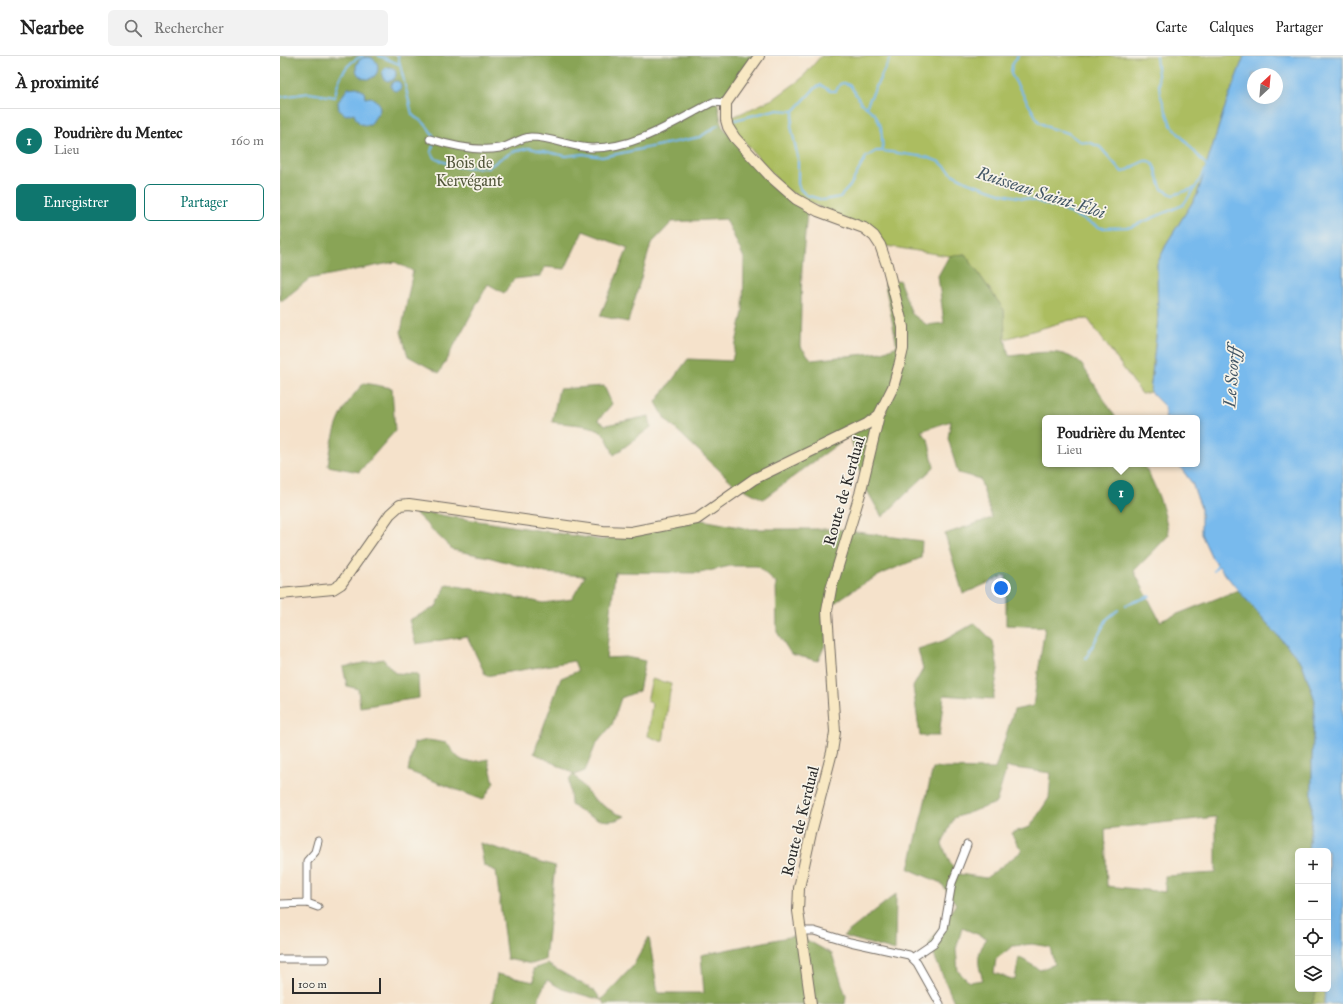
<!DOCTYPE html>
<html lang="fr">
<head>
<meta charset="utf-8">
<style>
  body { margin:0; font-family:"IM FELL Great Primer",serif; background:#f2f2f2; color:#222 }
  .controls { position:absolute; right:12px; bottom:12px; display:grid; overflow:hidden; border-radius:6px; box-shadow:0 4px 16px #0002 }
  .controls button { width:36px; height:36px; display:grid; place-items:center; padding:0; border:0; border-bottom:1px solid #e0e0e0; background:#fff; color:#222; font:20px sans-serif }
  .compass { position:absolute; left:967px; top:12px; width:36px; height:36px; border-radius:50%; background:#fff; box-shadow:0 4px 16px #0002; rotate:26deg }
  .scale { position:absolute; left:12px; bottom:10px; width:89px; box-sizing:border-box; padding-left:4px; border:2px solid #2b2b2b; border-top:0; font-size:11px; line-height:14px; white-space:nowrap; color:#2b2b2b; -webkit-text-stroke:3px #f7f3e8; paint-order:stroke }
  .you { position:absolute; left:721px; top:532px; width:14px; height:14px; margin:-10px; border:3px solid #fff; border-radius:50%; background:#1a73e8; box-shadow:0 0 0 6px #1a73e833 }
  .badge { display:grid; place-items:center; width:26px; height:26px; border-radius:50%; background:#0f766e; color:#fff; font-size:13px; font-weight:700 }
  .pin { position:absolute; translate:-50% -33px; filter:drop-shadow(0 1px 2px #0008) }
  .pin::after { content:''; position:absolute; top:21px; width:14px; height:12px; background:inherit; clip-path:polygon(0 0,100% 0,50% 100%) }
  .popup { position:absolute; left:762px; top:359px; width:158px; height:52px; box-sizing:border-box; display:grid; place-content:center; border-radius:6px; background:#fff; filter:drop-shadow(0 1px 3px #0005); font-size:13px; white-space:nowrap; color:#767676 }
  .popup b { font-size:15px; color:#222 }
  .popup::after { content:''; position:absolute; left:50%; top:100%; margin-left:-8px; border:8px solid transparent; border-top-color:#fff }
  .list { margin:0; padding:0; list-style:none }
  h2 { display:flex; justify-content:space-between; align-items:center; height:52px; margin:0; padding:0 16px; font-size:17px }
  h2 small { font-size:13px; font-weight:400; color:#767676 }
  .list li { display:grid; grid-template-columns:26px 1fr auto; gap:12px; align-items:center; box-sizing:border-box; height:64px; padding:0 16px; border-top:1px solid #e0e0e0 }
  .list b { display:block; font-size:15px; white-space:nowrap }
  .list p { margin:0; font-size:13px; white-space:nowrap; color:#767676 }
  .list em { font-size:13px; font-style:normal; color:#767676 }
  .actions { display:flex; gap:8px; padding:12px 16px }
  .actions a { flex:1; padding:9px 0; border:1px solid #0f766e; border-radius:6px; text-align:center; font-size:14px; color:#0f766e }
  .actions .main { background:#0f766e; color:#fff }
  .icon { flex:none; width:22px; height:22px; fill:none; stroke:currentColor; stroke-width:2; stroke-linecap:round; stroke-linejoin:round }
  .map { position:relative; flex:none; width:1063px; height:948px; overflow:hidden }
  header { display:flex; align-items:center; gap:24px; box-sizing:border-box; height:56px; padding:0 20px; background:#fff; border-bottom:1px solid #e0e0e0 }
  header strong { font-size:19px }
  nav { display:flex; gap:22px; margin-inline-start:auto; font-size:14px }
  .search { width:280px; height:36px; background:#f2f2f2; display:flex; align-items:center; gap:10px; box-sizing:border-box; padding:0 14px; border-radius:6px; color:#767676; font-size:15px }
  main { display:flex }
  aside { flex:1; background:#fff }
  .map>svg:first-child { display:block }
  .green { fill:#acbd60; stroke:#6c7446 }
  .forest { fill:#89a456; stroke:#5a6840; fill-rule:evenodd }
  .water { fill:#78baed; stroke:#52728c; fill-rule:evenodd }
  .lines { fill:none; stroke-linecap:round; stroke-linejoin:round }
  .stream { stroke:#78baed; stroke-width:2 }
  .street-casing { stroke:#726b63; stroke-width:9 }
  .secondary-casing { stroke:#726b63; stroke-width:12 }
  .street { stroke:#fff; stroke-width:7 }
  .secondary { stroke:#f8e8c3; stroke-width:10 }
  .labels { text-anchor:middle; dominant-baseline:central; stroke-width:3.5; stroke-linejoin:round; paint-order:stroke }
  .park-label { font-size:16px; fill:#52573b; stroke:#f7f3e8 }
  .street-label { font-size:16px; fill:#2b2b2b; stroke:#f7f3e8 }
  .water-label { font-size:17px; font-style:italic; fill:#425665; stroke:#f7f3e8 }
</style>
</head>
<body>
<header>
<strong>Nearbee</strong>
<div class="search"><svg class="icon" aria-label="search" viewBox="0 0 24 24"><circle cx="10" cy="10" r="6"/><path d="M15 15l6 6"/></svg>Rechercher</div>
<nav><a>Carte</a><a>Calques</a><a>Partager</a></nav>
</header>
<main>
<aside>
<h2>À proximité<small></small></h2>
<ul class="list">
<li><span class="badge">1</span><div><b>Poudrière du Mentec</b><p>Lieu</p></div><em>160 m</em></li>
</ul>
<div class="actions"><a class="main">Enregistrer</a><a>Partager</a></div>
</aside>
<div class="map">
<svg width="1063" height="948" viewBox="0 0 1063 948">
  <rect width="100%" height="100%" fill="#f7f3e8"/>
  <filter id="ink" filterUnits="userSpaceOnUse"><feTurbulence type="fractalNoise" baseFrequency=".025" numOctaves="2"/><feDisplacementMap in="SourceGraphic" scale="8" xChannelSelector="R" yChannelSelector="G"/><feConvolveMatrix kernelMatrix="1 2 1 2 8 2 1 2 1" color-interpolation-filters="sRGB"/></filter>
  <filter id="wash" filterUnits="userSpaceOnUse"><feTurbulence type="fractalNoise" baseFrequency=".012" numOctaves="4" result="noise"/><feDisplacementMap in="SourceGraphic" scale="16" xChannelSelector="R" yChannelSelector="G"/><feGaussianBlur stdDeviation="0.9" result="paint"/><feColorMatrix in="noise" values="0 0 0 0 0 0 0 0 0 0 0 0 0 0 0 0 0 1.4 0 .05"/><feComposite in="paint" operator="in"/></filter>
  <g filter="url(#wash)">
    <rect width="100%" height="100%" fill="#f5e2cb"/>
    <path class="green" d="M 541,0 L 964,0 L 944,54 L 917,139 L 888,185 L 877,208 L 878,264 L 870,336 L 862,338 L 808,263 L 790,264 L 725,283 L 724,254 L 685,198 L 669,200 L 600,189 L 594,180 L 505,133 L 446,64 L 495,42 L 521,23 Z
      M 372,623 L 391,628 L 383,686 L 368,680 L 372,647 L 367,645 Z
      M 1037,933 L 1045,933 L 1044,948 L 1032,948 Z"/>
    <path class="forest" d="M 0,0 L 479,0 L 461,25 L 437,44 L 442,70 L 505,140 L 527,156 L 522,211 L 520,290 L 532,304 L 603,296 L 617,290 L 605,228 L 619,224 L 632,258 L 647,269 L 664,267 L 658,220 L 669,200 L 685,198 L 724,254 L 725,283 L 729,300 C 755,298 782,289 802,309 L 836,362 L 765,362 L 765,408 L 863,408 C 877,431 884,452 889,479 L 854,515 L 880,565 L 958,534 L 1022,607 L 1035,644 L 1032,704 L 1032,761 L 1028,795 L 1018,795 L 1018,933 L 1037,933 L 1032,948 L 675,948 L 649,888 L 676,848 L 661,827 L 629,813 L 653,712 L 715,713 L 734,654 L 753,650 L 765,571 L 726,569 L 726,519 L 683,538 L 665,478 L 712,462 L 700,423 L 678,417 L 668,382 L 671,365 L 641,375 L 648,383 L 654,411 L 602,461 L 585,431 L 570,379 L 483,443 L 454,428 L 385,363 L 376,346 L 408,303 L 452,305 L 463,256 L 464,202 L 446,163 L 392,166 L 371,188 L 348,266 L 320,260 L 348,192 L 303,175 L 285,213 L 265,211 L 261,220 L 234,223 L 224,237 L 208,228 L 159,317 L 128,300 L 121,276 L 133,215 L 115,206 L 29,223 L 3,244 L 0,244 ZM 727,711 L 771,717 L 769,742 L 750,771 L 731,777 L 742,795 L 706,822 L 679,818 L 670,807 L 662,788 L 674,762 L 716,747 ZM 936,761 L 936,817 L 885,820 L 885,836 L 827,830 L 825,773 ZM 682,872 L 707,882 C 696,899 697,906 703,924 L 689,926 L 678,915 L 676,893 ZM 752,888 L 770,891 L 774,908 L 760,914 L 739,901 L 735,924 L 714,917 L 716,903 L 733,890 Z
      M 84,327 L 112,332 L 115,375 L 79,416 L 48,410 C 53,375 59,353 84,327 Z
      M 324,330 L 332,348 L 318,364 L 326,369 L 369,360 L 371,371 L 334,399 C 330,391 327,379 319,374 C 309,368 284,368 272,366 L 279,333 Z
      M 131,453 L 166,460 L 322,484 L 351,476 L 417,463 L 470,473 L 555,473 L 642,485 L 641,502 C 606,515 582,526 552,549 L 545,589 L 538,605 L 511,598 L 497,576 L 496,527 L 477,510 L 450,510 L 420,517 L 335,516 L 326,602 L 346,601 L 365,605 L 359,635 L 341,642 L 332,669 L 316,688 L 305,715 L 294,719 L 313,743 L 335,757 L 345,760 C 326,772 307,759 291,749 L 289,724 L 294,718 L 254,697 L 281,622 L 298,615 L 294,605 L 206,620 L 187,580 L 136,588 L 129,564 L 156,551 L 167,528 L 264,547 L 292,543 L 305,520 L 266,517 L 208,501 L 173,494 Z
      M 695,567 L 713,585 L 718,613 L 713,643 L 664,639 L 659,680 L 640,680 L 633,631 L 643,613 L 638,593 L 663,585 Z
      M 103,603 L 115,617 L 138,618 L 139,642 L 80,651 L 78,633 L 67,630 L 63,611 Z
      M 148,684 L 167,687 C 181,708 184,708 208,703 L 214,727 L 203,744 L 128,715 L 134,687 Z
      M 200,787 L 275,810 L 265,904 L 252,908 L 227,903 L 216,815 L 204,810 Z
      M 616,838 L 615,895 L 563,880 Z
      M 518,879 L 552,898 L 566,940 L 565,948 L 325,948 L 321,944 L 282,933 L 267,924 L 260,938 L 257,948 L 212,948 L 217,918 L 254,926 L 253,913 L 267,908 L 315,935 L 321,944 L 353,910 L 369,881 L 378,937 L 424,937 L 421,899 Z"/>
    <path class="water" d="M 964,0 L 1063,0 L 1063,948 L 1044,948 L 1045,933 L 1048,933 L 1048,795 L 1028,795 L 1032,761 L 1032,704 L 1035,644 L 1022,607 L 958,534 L 932,502 L 921,478 L 921,452 L 912,427 L 898,408 L 917,408 L 917,362 L 885,362 L 885,351 L 870,336 L 878,264 L 877,208 L 888,185 L 917,139 L 944,54 ZM 973,18 L 997,18 L 997,42 L 973,42 Z
      M76 12a11 11 0 1 1 22 0a11 11 0 1 1-22 0Z
      M102 18a7 7 0 1 1 14 0a7 7 0 1 1-14 0Z
      M111 30a5 5 0 1 1 10 0a5 5 0 1 1-10 0Z
      M 77,31 L 84,36 L 85,42 L 91,41 L 99,47 L 100,54 L 90,69 C 81,70 76,66 74,57 L 66,59 L 59,54 L 58,46 L 68,32 Z"/>
    <g class="lines">
      <path class="stream" d="M 99,0 L 119,8
        M 118,0 L 132,58 C 135,63 139,63 143,66 C 148,71 152,77 155,83
        M 738,0 L 732,9 L 731,18 L 759,66 L 770,72 L 788,77 L 799,85 L 811,87 L 820,91 L 842,116 C 853,115 868,94 875,112 C 878,119 878,126 882,133 L 893,139 L 915,132
        M 876,0 L 880,38 L 891,69 L 927,110
        M 0,41 L 29,37 L 55,41 C 57,24 65,6 83,0
        M 586,51 L 611,0
        M 514,55 L 511,70 L 518,102 L 518,128 L 520,133 L 526,139 L 543,144 L 560,141 L 570,130 L 586,101 L 596,95 L 603,95
        M 455,64 L 494,54 L 514,55 L 535,32 L 541,29 L 550,35 L 556,35 L 560,28 L 564,27 L 570,29 L 581,47 L 595,58 L 601,71 L 603,95 L 646,101 L 660,106 L 674,119 L 688,126 L 723,138 L 753,144 L 783,154 L 821,172 L 851,171 L 903,149 L 915,132 L 927,111
        M 153,89 L 151,96 L 156,103 L 178,111 L 208,112 L 220,103 L 232,96 L 249,92 L 286,100 L 303,98 L 322,101 L 420,81 L 438,69
        M 934,515 L 939,507
        M 846,549 L 870,540
        M 806,602 L 827,563 L 838,554"/>
    </g>
  </g>
  <g filter="url(#ink)">
    <g class="lines">
      <g class="street-casing">
        <path id="street" d="M 150,83 C 172,90 197,96 220,92 C 231,90 239,82 251,81 C 271,81 291,91 311,92 C 355,93 396,65 433,46 L 446,47
          M 27,847 L 27,805 L 35,796 L 38,785
          M 0,848 L 27,847 L 38,851
          M 521,875 L 534,875 L 570,886 L 629,899 L 637,907 L 660,948
          M 632,902 L 654,887 L 664,873 L 672,827 L 687,789
          M 0,903 L 46,903"/>
      </g>
      <g class="secondary-casing">
        <path id="secondary" d="M 479,0 L 446,47 L 446,64 L 448,71 L 455,82 L 490,120 L 516,143 L 538,155 L 584,172 L 594,180 L 600,189 L 607,209 L 623,271 L 623,293 L 619,310 L 613,331 L 599,359 L 580,438 L 551,533 L 547,555 L 555,676 L 552,696 L 531,777 L 519,832 L 518,855 L 531,948
          M 0,538 L 53,533 L 61,528 L 110,458 L 120,449 L 129,448 L 323,475 L 351,476 L 417,463 L 474,423 L 587,368 L 599,359"/>
      </g>
      <use href="#street" class="street"/>
      <use href="#secondary" class="secondary"/>
    </g>
  </g>
  <g class="labels">
    <g class="park-label">
      <text x="189" y="106">Bois de<tspan x="189" dy="18">Kervégant</tspan></text>
    </g>
    <g class="street-label">
      <text transform="translate(564 435) rotate(-74)">Route de Kerdual</text>
      <text transform="translate(520 765) rotate(-76)">Route de Kerdual</text>
    </g>
    <g class="water-label">
      <text transform="translate(761 137) rotate(18)">Ruisseau Saint-Éloi</text>
      <text transform="translate(952 321) rotate(-86)">Le Scorff</text>
    </g>
  </g>
</svg>
<div class="controls">
<button>+</button>
<button>−</button>
<button><svg class="icon" aria-label="locate" viewBox="0 0 24 24"><circle cx="12" cy="12" r="6"/><path d="M12 2v4M12 18v4M2 12h4M18 12h4"/></svg></button>
<button><svg class="icon" aria-label="layers" viewBox="0 0 24 24"><path d="M12 4l9 5-9 5-9-5zM3 14l9 5 9-5"/></svg></button>
</div>
<svg class="compass" viewBox="-18 -18 36 36"><path d="M0-13l5 13h-10z" fill="#e53935"/><path d="M0 13l5-13h-10z" fill="#767676"/></svg>
<div class="scale">100 m</div>
<div class="you"></div>
<div class="pin badge" style="left:841px;top:457px">1</div>
<div class="popup"><b>Poudrière du Mentec</b>Lieu</div>
</div>
</main>
</body>
</html>
